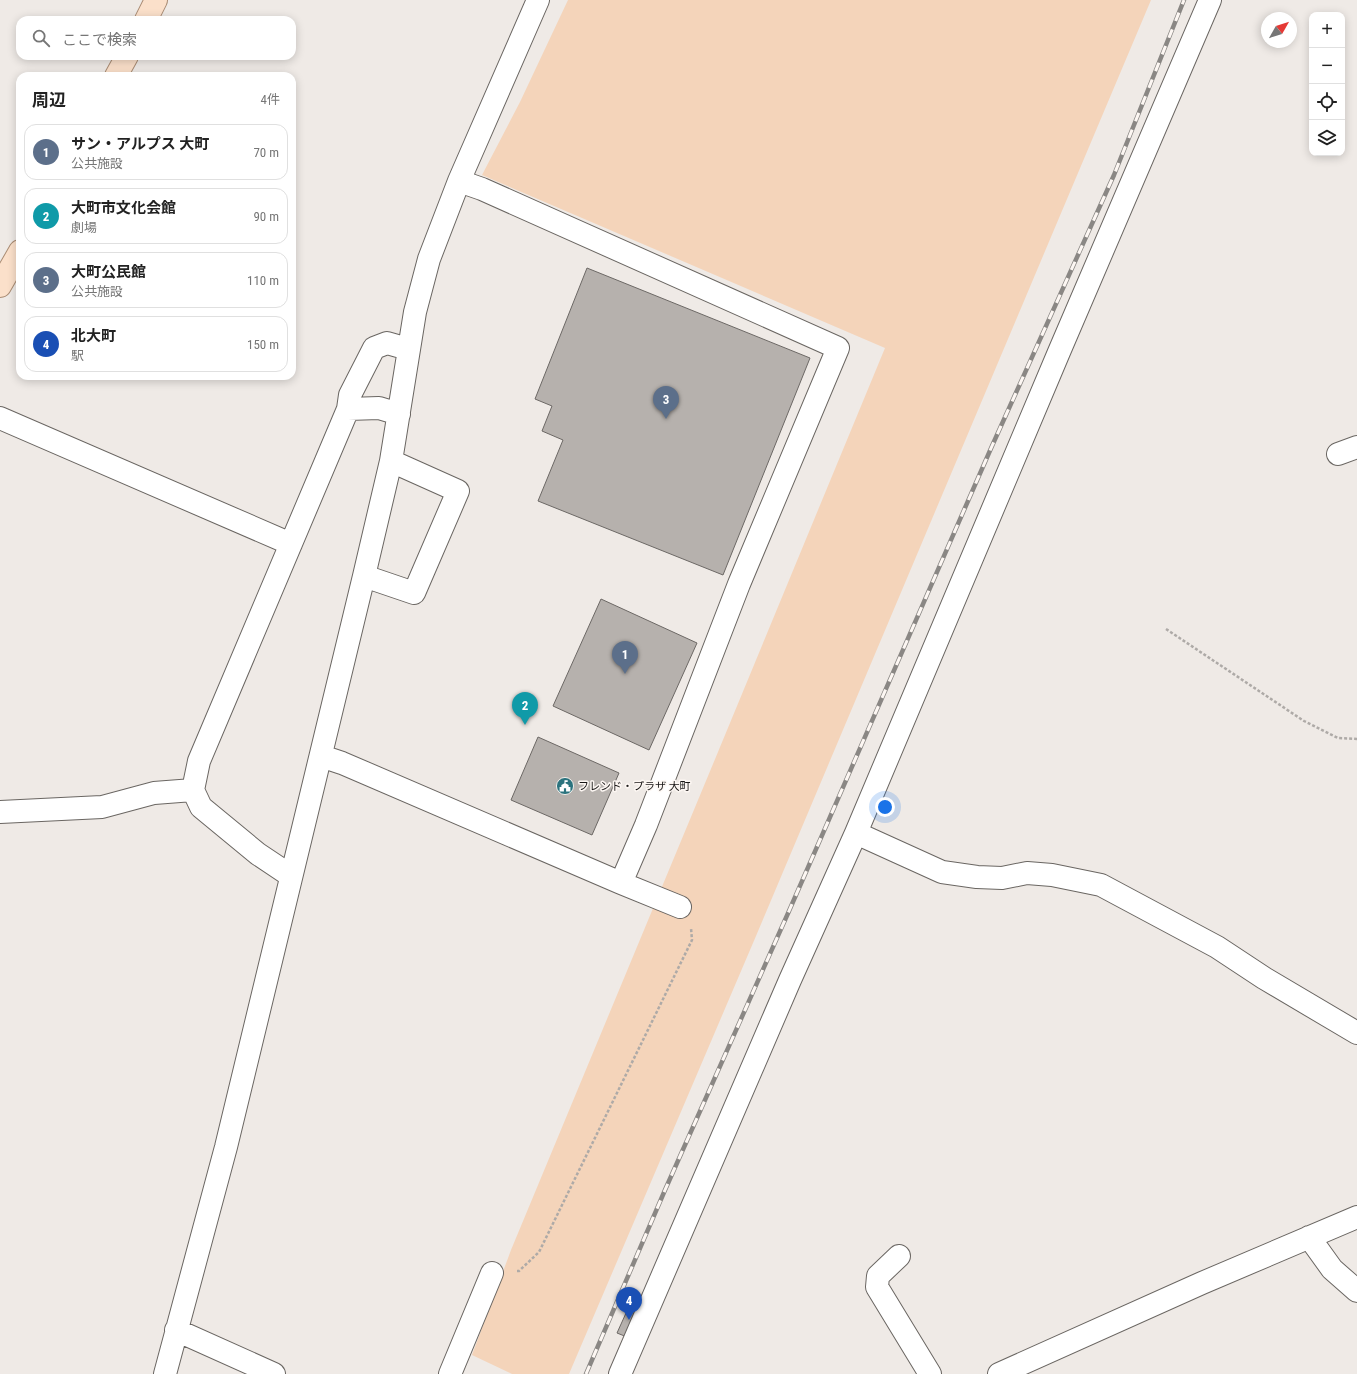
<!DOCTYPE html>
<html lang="ja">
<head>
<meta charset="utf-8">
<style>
  body { margin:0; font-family:"Roboto Condensed","Noto Sans JP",sans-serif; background:#f6f6f6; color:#222 }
  .controls { position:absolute; right:12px; top:12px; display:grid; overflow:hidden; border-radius:8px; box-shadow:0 2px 10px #0003 }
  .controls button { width:36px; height:36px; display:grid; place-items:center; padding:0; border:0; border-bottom:1px solid #e0e0e0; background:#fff; color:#222; font:20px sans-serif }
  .compass { position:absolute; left:1261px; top:12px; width:36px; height:36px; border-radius:50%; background:#fff; box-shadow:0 2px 10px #0003; rotate:51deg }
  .you { position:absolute; left:885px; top:807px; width:14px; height:14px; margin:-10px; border:3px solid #fff; border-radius:50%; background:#1a73e8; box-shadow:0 0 0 6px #1a73e833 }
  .badge { display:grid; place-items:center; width:26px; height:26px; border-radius:50%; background:#2b737e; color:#fff; font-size:13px; font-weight:700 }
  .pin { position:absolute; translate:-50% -33px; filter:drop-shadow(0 1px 2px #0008) }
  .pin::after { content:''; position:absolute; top:21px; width:14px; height:12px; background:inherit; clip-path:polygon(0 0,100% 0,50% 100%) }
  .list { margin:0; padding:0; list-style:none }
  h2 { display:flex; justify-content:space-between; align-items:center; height:52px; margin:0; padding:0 16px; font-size:17px }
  h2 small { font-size:13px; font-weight:400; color:#767676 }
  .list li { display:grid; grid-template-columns:26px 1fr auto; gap:12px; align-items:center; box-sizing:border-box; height:56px; margin:0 8px 8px; padding:0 8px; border:1px solid #e0e0e0; border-radius:12px }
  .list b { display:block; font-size:15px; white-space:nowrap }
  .list p { margin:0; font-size:13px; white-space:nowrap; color:#767676 }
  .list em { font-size:13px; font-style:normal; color:#767676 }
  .icon { flex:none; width:22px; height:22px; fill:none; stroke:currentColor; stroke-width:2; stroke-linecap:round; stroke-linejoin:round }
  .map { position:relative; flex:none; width:1357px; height:1374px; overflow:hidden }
  .search { position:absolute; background:#fff; box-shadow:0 2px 10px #0003; left:16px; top:16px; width:280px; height:44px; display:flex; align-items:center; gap:10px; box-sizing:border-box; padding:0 14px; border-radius:12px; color:#767676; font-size:15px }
  .panel { position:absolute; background:#fff; box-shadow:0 2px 10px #0003; left:16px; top:72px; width:280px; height:308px; border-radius:12px }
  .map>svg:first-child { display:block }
  .green { fill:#f4d4ba }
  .building { fill:#b6b1ad; stroke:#6c6865 }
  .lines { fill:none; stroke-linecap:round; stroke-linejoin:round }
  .minor-casing { stroke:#6a6662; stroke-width:24 }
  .major-casing { stroke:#aa8c74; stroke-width:24 }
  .path { stroke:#aeaaa7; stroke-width:2.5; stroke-dasharray:3 2; stroke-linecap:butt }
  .minor { stroke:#fff; stroke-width:22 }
  .major { stroke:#fbe0ca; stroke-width:22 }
  .rail-casing { stroke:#8a8784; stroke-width:4.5 }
  .rail { stroke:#fdf7f3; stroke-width:3; stroke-dasharray:9; stroke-linecap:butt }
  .labels { text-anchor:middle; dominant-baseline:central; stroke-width:3; stroke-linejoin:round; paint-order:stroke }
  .poi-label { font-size:11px; fill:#191716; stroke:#fdf7f3; text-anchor:start }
</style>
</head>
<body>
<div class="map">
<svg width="1357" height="1374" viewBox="0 0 1357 1374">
  <rect width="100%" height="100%" fill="#efeae6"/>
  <path class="green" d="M 568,0 L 1151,0 L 756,936 L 569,1374 L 512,1374 L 472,1355 L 511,1250 L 713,764 L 885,348 L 482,175 L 520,102 Z"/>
  <path class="building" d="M 587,268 L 810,358 L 723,575 L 538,501 L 563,440 L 542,431 L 552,406 L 535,399 Z
    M 601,599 L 697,643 L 649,750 L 553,706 Z
    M 538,737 L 619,773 L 592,835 L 511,800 Z
    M 631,1302 L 640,1306 L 627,1337 L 617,1333 Z"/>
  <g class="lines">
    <g class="minor-casing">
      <path id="minor" d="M 459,181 L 482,189 L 838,348 L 739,584 L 646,825 L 621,883
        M 348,409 L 350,395 L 374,348 L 387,343 L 408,349
        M 0,418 L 291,544
        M 1338,454 L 1357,447
        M 364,576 L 414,593 L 458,491 L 391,461
        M 321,756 L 342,763 L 621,883 L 680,907
        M 0,812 L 102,807 L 154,793 L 193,790
        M 856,833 L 942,872 L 977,877 L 1002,878 L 1027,873 L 1052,875 L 1101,885 L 1217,947 L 1264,978 L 1357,1033
        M 291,876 L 258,854 L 201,807 L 193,790 L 199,761 L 348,409 L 379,408 L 399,414
        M 1309,1237 L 1332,1269 L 1357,1291
        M 899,1256 L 878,1276 L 877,1287 L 930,1374
        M 176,1330 L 274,1374
        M 165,1374 L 226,1147 L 364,576 L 391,461 L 415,312 L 429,259 L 459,181 L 538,0
        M 450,1374 L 492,1273
        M 620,1374 L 790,980 L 856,833 L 1059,352 L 1210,0
        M 999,1374 L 1202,1283 L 1357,1217"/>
    </g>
    <g class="major-casing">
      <path id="major" d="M 146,20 L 156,0
        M 116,76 L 127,56
        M 0,286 L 20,251"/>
    </g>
    <path class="path" d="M 1166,629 L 1304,721 L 1338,738 L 1357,739
      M 517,1271 L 519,1271 L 539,1252 L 692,940 L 691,928"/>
    <use href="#minor" class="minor"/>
    <use href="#major" class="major"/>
    <g class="rail-casing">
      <path id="rail" d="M 586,1374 L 665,1190 L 789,911 L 992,446 L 1114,175 L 1184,0"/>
    </g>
    <use href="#rail" class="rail"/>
  </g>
  <defs>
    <g id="civic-disc" transform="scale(0.9)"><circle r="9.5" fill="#2b737e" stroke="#fdf7f3"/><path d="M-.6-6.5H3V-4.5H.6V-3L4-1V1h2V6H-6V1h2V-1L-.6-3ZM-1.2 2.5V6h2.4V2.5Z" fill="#fff"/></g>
  </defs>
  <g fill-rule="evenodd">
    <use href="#civic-disc" x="565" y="786"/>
  </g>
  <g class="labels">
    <g class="poi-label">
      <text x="578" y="786">フレンド・プラザ 大町</text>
    </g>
  </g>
</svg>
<div class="controls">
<button>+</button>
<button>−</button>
<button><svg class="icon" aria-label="locate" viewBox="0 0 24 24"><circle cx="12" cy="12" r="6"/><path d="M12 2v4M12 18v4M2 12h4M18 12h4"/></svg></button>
<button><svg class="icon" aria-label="layers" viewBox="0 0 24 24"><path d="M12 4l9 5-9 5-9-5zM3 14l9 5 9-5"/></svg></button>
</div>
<svg class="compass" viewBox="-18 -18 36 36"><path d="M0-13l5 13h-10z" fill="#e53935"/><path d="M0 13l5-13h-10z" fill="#767676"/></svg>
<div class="you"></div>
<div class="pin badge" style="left:625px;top:674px;background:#5c6f8a">1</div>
<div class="pin badge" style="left:525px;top:725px;background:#0f9aa8">2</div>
<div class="pin badge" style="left:666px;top:419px;background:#5c6f8a">3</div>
<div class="pin badge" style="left:629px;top:1320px;background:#1a4fb4">4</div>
<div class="search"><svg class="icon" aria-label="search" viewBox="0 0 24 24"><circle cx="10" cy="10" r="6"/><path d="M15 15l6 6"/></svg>ここで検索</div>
<section class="panel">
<h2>周辺<small>4件</small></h2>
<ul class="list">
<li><span class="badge" style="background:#5c6f8a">1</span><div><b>サン・アルプス 大町</b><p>公共施設</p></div><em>70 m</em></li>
<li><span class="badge" style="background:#0f9aa8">2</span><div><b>大町市文化会館</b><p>劇場</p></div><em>90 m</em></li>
<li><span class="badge" style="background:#5c6f8a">3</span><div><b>大町公民館</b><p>公共施設</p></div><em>110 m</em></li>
<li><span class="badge" style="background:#1a4fb4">4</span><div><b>北大町</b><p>駅</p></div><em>150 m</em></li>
</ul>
</section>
</div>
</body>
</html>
